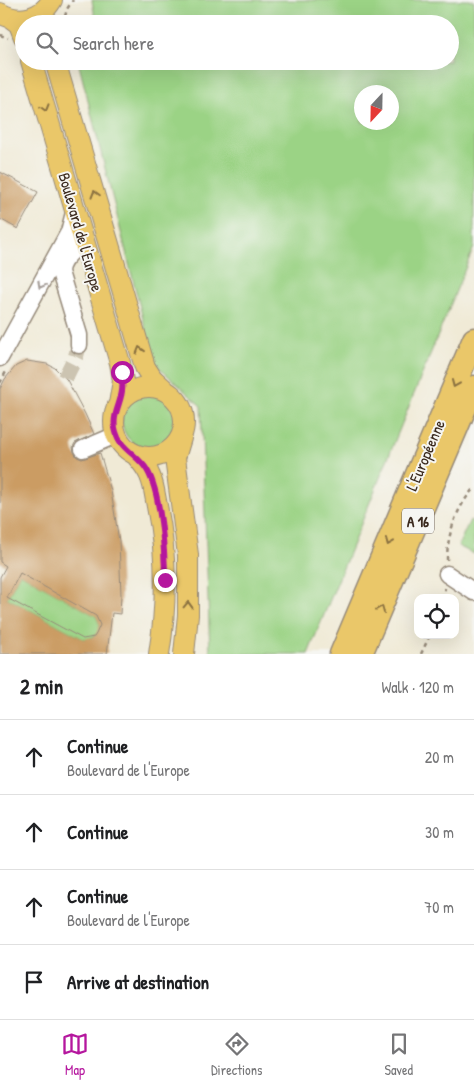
<!DOCTYPE html>
<html lang="en">
<head>
<meta charset="utf-8">
<style>
  body { margin:0; font-family:"Patrick Hand",sans-serif; background:#f2f2f2; color:#202124 }
  .controls { position:absolute; right:15px; bottom:15px; display:grid; overflow:hidden; border-radius:10px; box-shadow:0 5px 20px #0002 }
  .controls button { width:45px; height:45px; display:grid; place-items:center; padding:0; border:0; border-bottom:1px solid #e0e0e0; background:#fff; color:#202124; font:25px sans-serif }
  .compass { position:absolute; left:354px; top:85px; width:45px; height:45px; border-radius:50%; background:#fff; box-shadow:0 5px 20px #0002; rotate:202deg }
  .stop { position:absolute; width:15px; height:15px; margin:-11px; border:4px solid #b5179e; border-radius:50%; background:#fff }
  .stop.end { background:#b5179e; border-color:#fff; box-shadow:0 1px 5px #0008 }
  .list { margin:0; padding:0; list-style:none }
  h2 { display:flex; justify-content:space-between; align-items:center; height:65px; margin:0; padding:0 20px; font-size:21px }
  h2 small { font-size:16px; font-weight:400; color:#757577 }
  .list li { display:grid; grid-template-columns:32px 1fr auto; gap:15px; align-items:center; box-sizing:border-box; height:75px; padding:0 20px; border-top:1px solid #e0e0e0 }
  .list b { display:block; font-size:19px; white-space:nowrap }
  .list p { margin:0; font-size:16px; white-space:nowrap; color:#757577 }
  .list em { font-size:16px; font-style:normal; color:#757577 }
  .icon { flex:none; width:28px; height:28px; fill:none; stroke:currentColor; stroke-width:2; stroke-linecap:round; stroke-linejoin:round }
  .map { position:relative; flex:none; width:474px; height:654px; overflow:hidden }
  .search { position:absolute; background:#fff; box-shadow:0 5px 20px #0002; left:15px; right:15px; top:15px; height:55px; display:flex; align-items:center; gap:12px; box-sizing:border-box; padding:0 18px; border-radius:28px; color:#757577; font-size:19px }
  .sheet { height:365px; background:#fff }
  nav { display:flex; justify-content:space-around; align-items:center; box-sizing:border-box; height:70px; border-top:1px solid #e0e0e0; background:#fff; font-size:14px; color:#757577 }
  nav a { display:grid; justify-items:center; gap:2px }
  nav .on { color:#b5179e }
  .map>svg:first-child { display:block }
  .green { fill:#9bd385; stroke:#6b7e52; fill-rule:evenodd }
  .building { fill:#cb9c64; fill-rule:evenodd }
  .lines { fill:none; stroke-linecap:round; stroke-linejoin:round }
  .minor-tunnel { stroke:#ccc4b1; stroke-width:16; stroke-dasharray:16 8; stroke-linecap:butt }
  .minor-casing { stroke:#968a7a; stroke-width:19 }
  .major-casing { stroke:#968a7a; stroke-width:22 }
  .highway-casing { stroke:#968a7a; stroke-width:25 }
  .path { stroke:#968a7a; stroke-width:2.5; stroke-dasharray:4 4; stroke-linecap:butt }
  .minor { stroke:#fff; stroke-width:16 }
  .major { stroke:#eac769; stroke-width:20 }
  .highway { stroke:#eac769; stroke-width:22 }
  .oneway { stroke:#8a7140 }
  .oneway2 { stroke:#a79f9a }
  .route { stroke:#b5179e; stroke-width:6 }
  .labels { text-anchor:middle; dominant-baseline:central; stroke-width:4; stroke-linejoin:round; paint-order:stroke }
  .shield { fill:#f6f6f2; stroke:#73675e; stroke-width:1 }
  .shield-label { font-size:15px; font-weight:bold; fill:#3b2a1e }
  .street-label { font-size:16px; fill:#3b2a1e; stroke:#f6f6f2 }
</style>
</head>
<body>
<div class="map">
<svg width="474" height="654" viewBox="0 0 474 654">
  <rect width="100%" height="100%" fill="#f6f6f2"/>
  <filter id="ink" filterUnits="userSpaceOnUse"><feTurbulence type="fractalNoise" baseFrequency=".02" numOctaves="2"/><feDisplacementMap in="SourceGraphic" scale="10" xChannelSelector="R" yChannelSelector="G"/><feConvolveMatrix kernelMatrix="1 2 1 2 8 2 1 2 1" color-interpolation-filters="sRGB"/></filter>
  <filter id="wash" filterUnits="userSpaceOnUse"><feTurbulence type="fractalNoise" baseFrequency=".0096" numOctaves="4" result="noise"/><feDisplacementMap in="SourceGraphic" scale="20" xChannelSelector="R" yChannelSelector="G"/><feGaussianBlur stdDeviation="1.12" result="paint"/><feColorMatrix in="noise" values="0 0 0 0 0 0 0 0 0 0 0 0 0 0 0 0 0 1.4 0 .05"/><feComposite in="paint" operator="in"/></filter>
  <g filter="url(#wash)">
    <rect width="100%" height="100%" fill="#f0ead6"/>
    <path class="green" d="M 92,0 L 474,0 L 474,247 L 308,654 L 210,654 L 201,406 L 154,363 L 78,61 L 450,61 L 450,24 L 96,24 ZM 362,92 L 392,92 L 392,122 L 362,122 Z
      M122 421a27 27 0 1 1 54 0a27 27 0 1 1-54 0Z
      M 470,520 L 474,522 L 474,554 L 458,546 Z
      M 20,573 L 96,616 L 100,625 C 98,635 93,639 83,639 L 7,598 Z"/>
    <g id="blocks">
      <path class="building" d="M 0,172 L 38,192 L 18,229 L 0,219 Z
        M 27,361 L 47,364 L 55,368 L 67,380 L 85,414 L 94,434 L 75,443 L 73,447 L 74,452 L 77,457 L 82,459 L 100,453 L 111,491 L 119,541 L 121,595 L 120,614 L 112,613 L 107,654 L 0,654 L 0,577 L 6,566 L 0,562 L 0,389 L 5,379 L 16,366 ZM 20,573 L 96,616 L 100,625 L 96,634 L 94,637 L 83,639 L 7,598 Z"/>
    </g>
  </g>
  <g filter="url(#ink)">
    <use href="#blocks" fill-opacity="0" stroke="#968a7a" stroke-width="1"/>
    <g class="lines">
      <path class="minor-tunnel" d="M 65,378 L 76,356 L 79,345"/>
      <g class="minor-casing">
        <path id="minor" d="M 79,345 L 79,335 L 60,272 C 60,255 83,250 81,231
          M 0,358 L 69,232 L 75,209
          M 83,449 L 116,435
          M 447,574 L 474,592"/>
      </g>
      <g class="major-casing">
        <path id="major" d="M 0,13 C 19,24 41,19 52,0
          M 11,18 L 19,24 L 24,37
          M 31,61 L 120,363 L 123,381 L 119,404
          M 55,61 L 145,367 L 152,378 L 165,390
          M114 422a35 35 0 1 1 70 0a35 35 0 1 1-70 0Z
          M 181,438 L 175,458 L 188,555 L 188,615 L 184,654
          M 135,454 C 141,461 147,468 150,476 C 154,485 155,496 157,506 C 167,555 167,605 159,654"/>
      </g>
      <g class="highway-casing">
        <path id="highway" d="M 341,654 L 474,339
          M 361,654 L 474,387"/>
      </g>
      <path class="path" d="M 63,24 L 67,9 L 73,0
        M 0,35 L 8,38
        M 0,383 L 7,370
        M 0,387 L 1,387
        M 447,560 C 447,534 457,507 474,488
        M 443,598 L 445,588
        M 421,654 L 430,635"/>
      <use href="#minor" class="minor"/>
      <use href="#major" class="major"/>
      <use href="#highway" class="highway"/>
    </g>
    <defs><path id="oneway-chevron" d="M-2-3.5L2.5 0L-2 3.5" fill="none" stroke-width="1.6" stroke-linecap="round" stroke-linejoin="round" transform="scale(1.25)"/></defs>
    <g class="oneway">
      <use href="#oneway-chevron" transform="translate(45 108) rotate(74)"/>
      <use href="#oneway-chevron" transform="translate(95 194) rotate(-106)"/>
      <use href="#oneway-chevron" transform="translate(140 350) rotate(-107)"/>
      <use href="#oneway-chevron" transform="translate(455 384) rotate(113)"/>
      <use href="#oneway-chevron" transform="translate(389 542) rotate(112)"/>
      <use href="#oneway-chevron" transform="translate(188 605) rotate(-88)"/>
      <use href="#oneway-chevron" transform="translate(381 609) rotate(-67)"/>
    </g>
    <use class="oneway2" href="#oneway-chevron" transform="translate(41 285) rotate(118)"/>
  </g>
  <g class="lines" filter="url(#ink)">
    <path class="route" d="M 122,372 C 122,378 123,384 122,391 C 120,406 111,417 116,432 C 120,449 138,455 147,470 C 161,493 165,553 165,580"/>
  </g>
  <g class="labels">
    <rect class="shield" x="402" y="508.5" width="32" height="25" rx="4"/>
    <g class="shield-label">
      <text x="418" y="521">A 16</text>
    </g>
    <g class="street-label">
      <text transform="translate(81 232) rotate(74)">Boulevard de l'Europe</text>
      <text transform="translate(425 455) rotate(-67)">L'Européenne</text>
    </g>
  </g>
</svg>
<div class="controls">
<button><svg class="icon" aria-label="locate" viewBox="0 0 24 24"><circle cx="12" cy="12" r="6"/><path d="M12 2v4M12 18v4M2 12h4M18 12h4"/></svg></button>
</div>
<svg class="compass" viewBox="-18 -18 36 36"><path d="M0-13l5 13h-10z" fill="#e53935"/><path d="M0 13l5-13h-10z" fill="#757577"/></svg>
<div class="stop" style="left:122px;top:372px"></div>
<div class="stop end" style="left:165px;top:580px"></div>
<div class="search"><svg class="icon" aria-label="search" viewBox="0 0 24 24"><circle cx="10" cy="10" r="6"/><path d="M15 15l6 6"/></svg>Search here</div>
</div>
<section class="sheet">
<h2>2 min<small>Walk · 120 m</small></h2>
<ul class="list">
<li><svg class="icon" aria-label="ahead" viewBox="0 0 24 24"><path d="M12 20V5M6 11l6-6 6 6"/></svg><div><b>Continue</b><p>Boulevard de l'Europe</p></div><em>20 m</em></li>
<li><svg class="icon" aria-label="ahead" viewBox="0 0 24 24"><path d="M12 20V5M6 11l6-6 6 6"/></svg><div><b>Continue</b></div><em>30 m</em></li>
<li><svg class="icon" aria-label="ahead" viewBox="0 0 24 24"><path d="M12 20V5M6 11l6-6 6 6"/></svg><div><b>Continue</b><p>Boulevard de l'Europe</p></div><em>70 m</em></li>
<li><svg class="icon" aria-label="arrive" viewBox="0 0 24 24"><path d="M6 21V4h12l-3 4 3 4H6"/></svg><div><b>Arrive at destination</b></div></li>
</ul>
</section>
<nav>
<a class="on"><svg class="icon" aria-label="map" viewBox="0 0 24 24"><path d="M3 6l6-2 6 2 6-2v14l-6 2-6-2-6 2zM9 4v14M15 6v14"/></svg>Map</a>
<a><svg class="icon" aria-label="directions" viewBox="0 0 24 24"><path d="M12 3l9 9-9 9-9-9zM9 14v-3h6M13 9l2 2-2 2"/></svg>Directions</a>
<a><svg class="icon" aria-label="saved" viewBox="0 0 24 24"><path d="M7 4h10v16l-5-4-5 4z"/></svg>Saved</a>
</nav>
</body>
</html>
